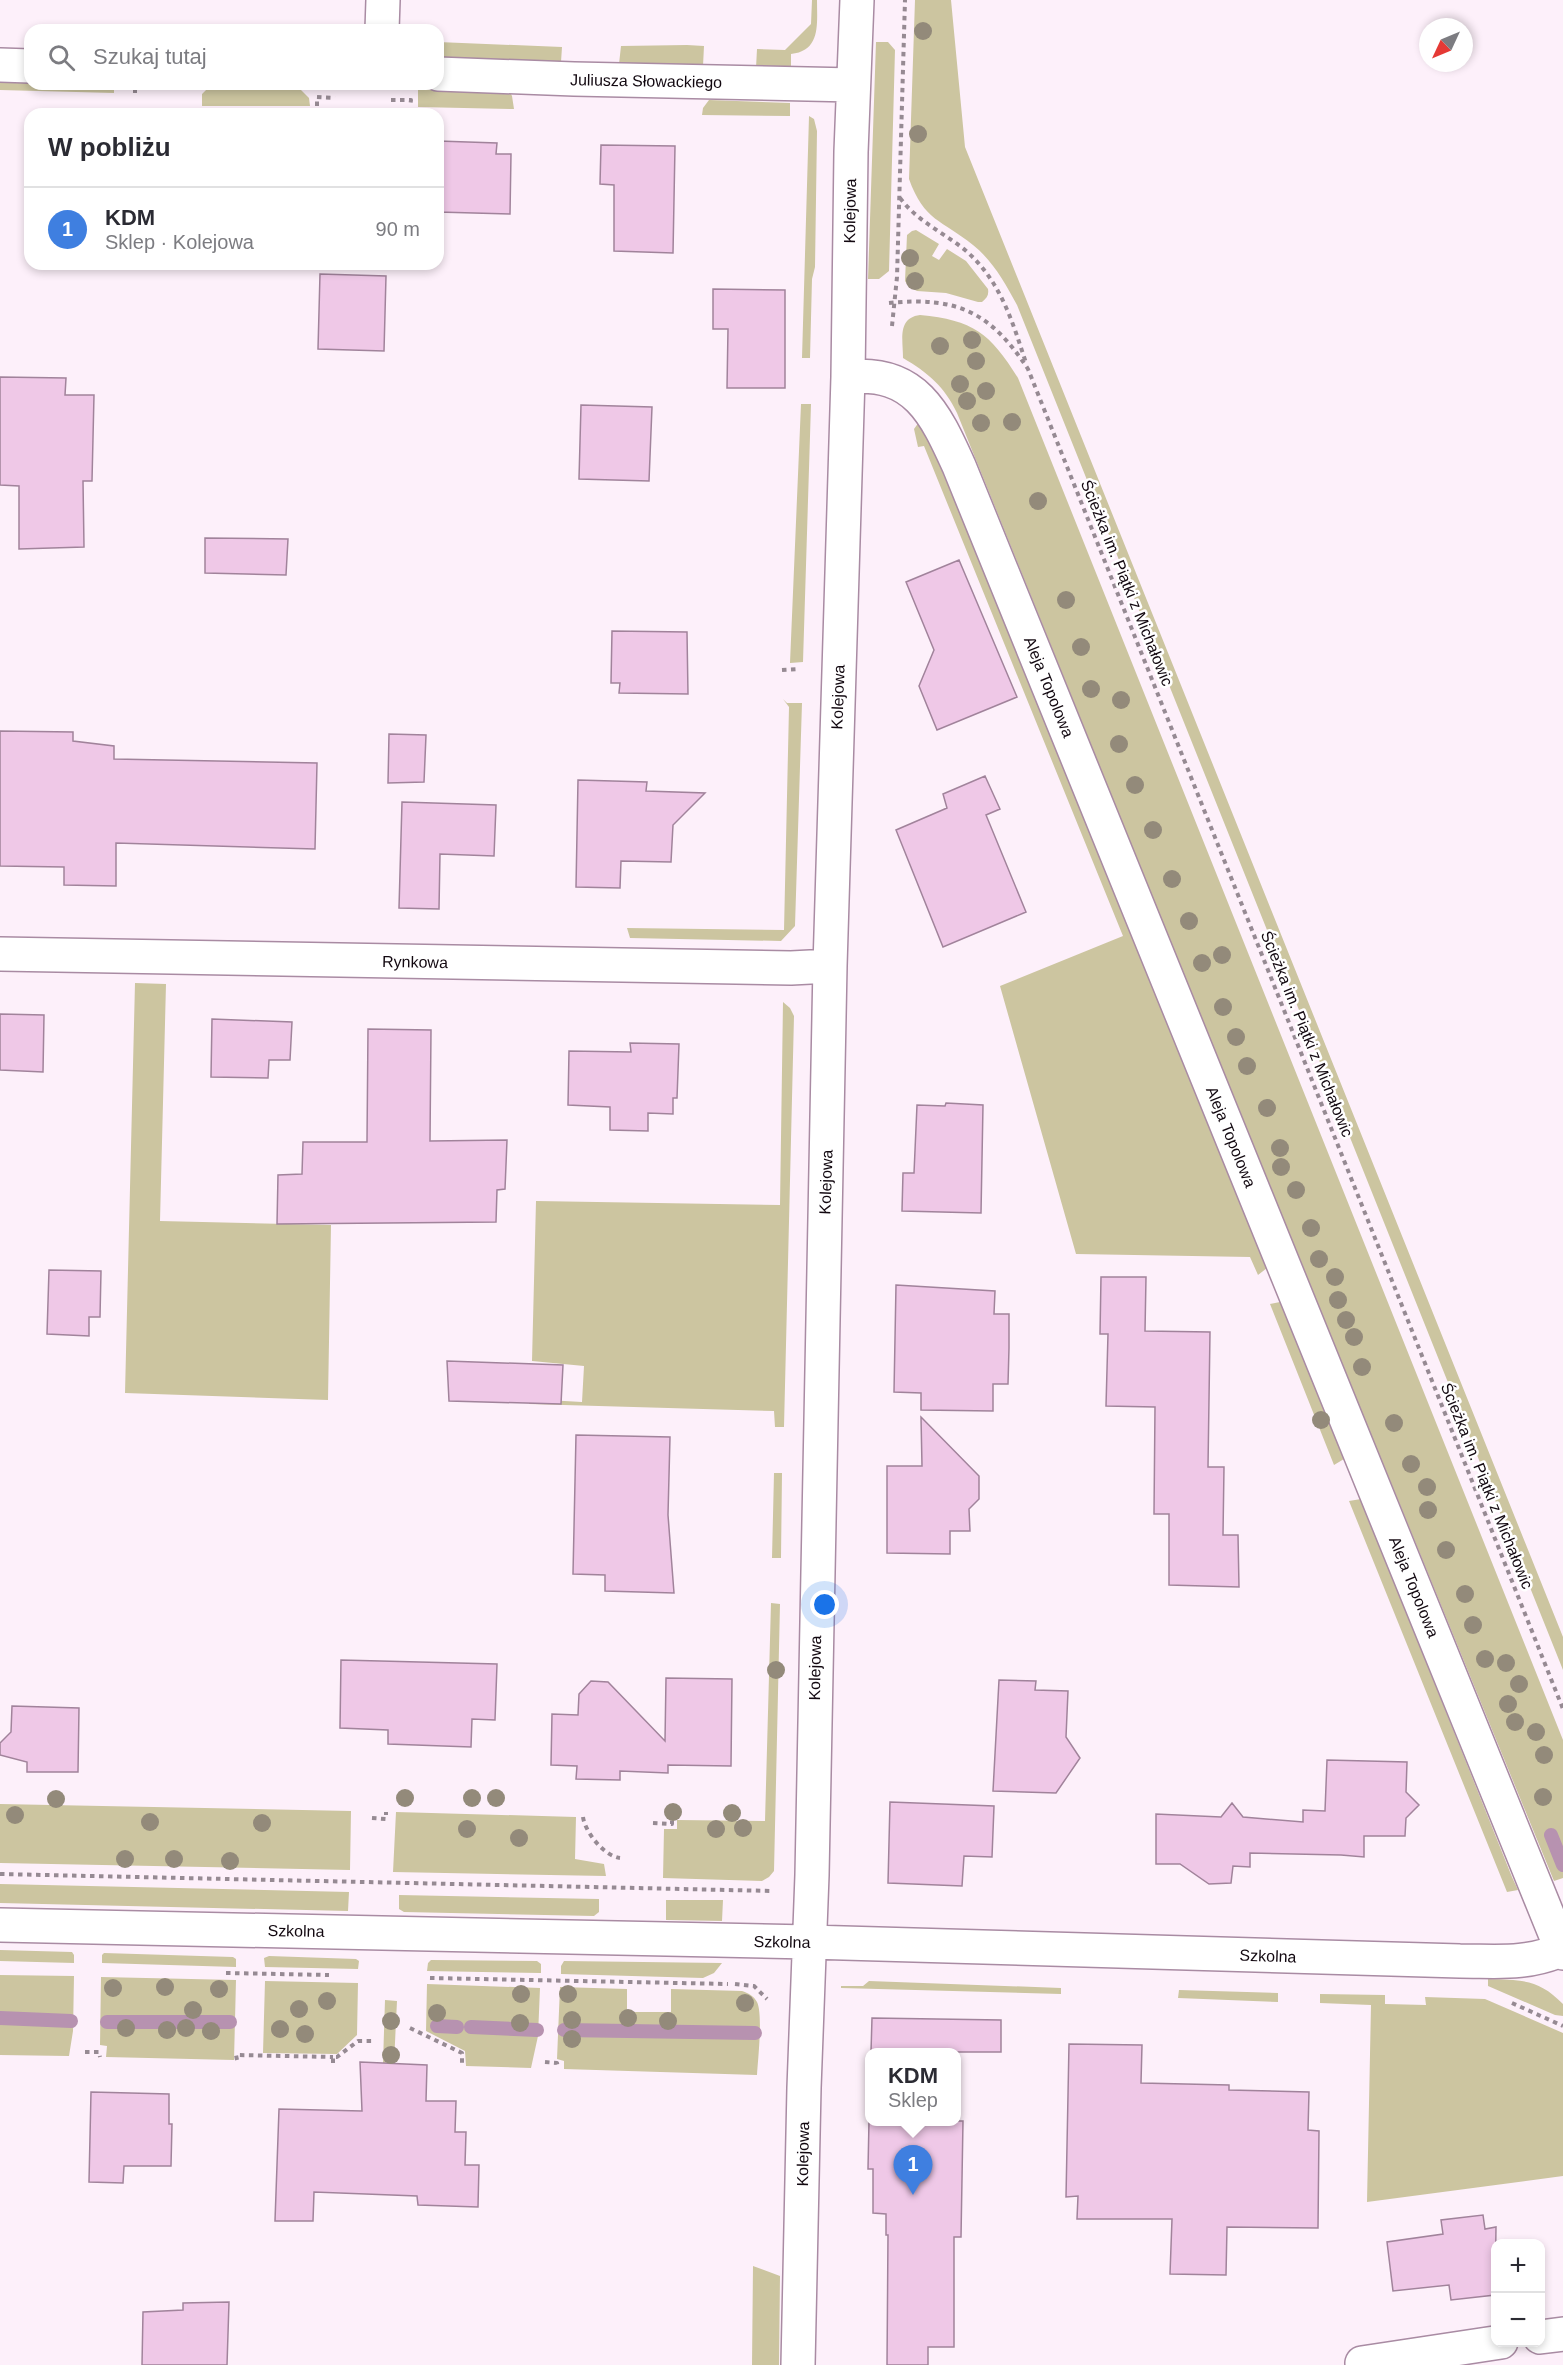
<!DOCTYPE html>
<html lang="pl">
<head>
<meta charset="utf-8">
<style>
  body { margin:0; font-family:Helvetica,sans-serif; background:#f2f2f3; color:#2b2b33 }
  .controls { position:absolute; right:18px; bottom:18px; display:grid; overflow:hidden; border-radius:12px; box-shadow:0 3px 9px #0003 }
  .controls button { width:54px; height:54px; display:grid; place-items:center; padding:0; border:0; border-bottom:2px solid #e1e1e2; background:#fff; color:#2b2b33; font:30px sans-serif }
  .compass { position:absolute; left:1419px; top:18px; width:54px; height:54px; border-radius:50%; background:#fff; box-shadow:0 3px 9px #0003; rotate:226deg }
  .you { position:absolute; left:825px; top:1605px; width:21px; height:21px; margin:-15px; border:4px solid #fff; border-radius:50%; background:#1a73e8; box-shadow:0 0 0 9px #1a73e833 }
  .badge { display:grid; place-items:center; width:39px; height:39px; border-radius:50%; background:#625824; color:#fff; font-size:20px; font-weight:700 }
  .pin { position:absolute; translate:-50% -50px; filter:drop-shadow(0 2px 3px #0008) }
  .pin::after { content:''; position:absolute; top:32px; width:21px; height:18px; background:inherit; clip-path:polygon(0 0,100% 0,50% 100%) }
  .popup { position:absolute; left:865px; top:2048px; width:96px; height:78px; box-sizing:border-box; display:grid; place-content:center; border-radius:12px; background:#fff; filter:drop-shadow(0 2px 4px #0005); font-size:20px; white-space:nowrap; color:#7c7c81 }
  .popup b { font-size:22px; color:#2b2b33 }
  .popup::after { content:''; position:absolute; left:50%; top:100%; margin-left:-12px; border:12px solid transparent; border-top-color:#fff }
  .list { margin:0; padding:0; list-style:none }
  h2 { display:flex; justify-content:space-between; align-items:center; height:78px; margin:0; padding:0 24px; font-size:26px }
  h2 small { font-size:20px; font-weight:400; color:#7c7c81 }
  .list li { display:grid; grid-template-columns:39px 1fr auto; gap:18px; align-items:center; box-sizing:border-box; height:84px; padding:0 24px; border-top:2px solid #e1e1e2 }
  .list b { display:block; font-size:22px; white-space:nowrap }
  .list p { margin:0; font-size:20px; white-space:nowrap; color:#7c7c81 }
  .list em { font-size:20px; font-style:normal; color:#7c7c81 }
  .icon { flex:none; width:33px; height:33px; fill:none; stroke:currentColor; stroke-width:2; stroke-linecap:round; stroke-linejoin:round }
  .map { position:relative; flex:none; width:1563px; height:2365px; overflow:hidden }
  .search { position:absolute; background:#fff; box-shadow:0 3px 9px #0003; left:24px; top:24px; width:420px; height:66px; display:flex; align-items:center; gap:15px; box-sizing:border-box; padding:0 21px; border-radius:18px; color:#7c7c81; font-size:22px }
  .panel { position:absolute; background:#fff; box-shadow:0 3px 9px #0003; left:24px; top:108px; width:420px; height:162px; border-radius:18px }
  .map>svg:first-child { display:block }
  .green { fill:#ccc5a0 }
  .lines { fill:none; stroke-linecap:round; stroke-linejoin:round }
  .stream { stroke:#b792b0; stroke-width:14 }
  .building { fill:#efc8e7; stroke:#a1839b; stroke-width:1.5 }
  .minor-casing { stroke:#a98ba3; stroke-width:36 }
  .path { stroke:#968a93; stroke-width:4; stroke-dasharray:4.5 4.5; stroke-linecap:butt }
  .minor { stroke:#fff; stroke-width:33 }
  .tree { fill:#938a7a }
  .labels { text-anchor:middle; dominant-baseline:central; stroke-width:5; stroke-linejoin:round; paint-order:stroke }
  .street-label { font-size:16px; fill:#120810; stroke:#fff }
</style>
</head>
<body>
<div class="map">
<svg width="1563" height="2365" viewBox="0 0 1563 2365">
  <rect width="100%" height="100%" fill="#fdf0fa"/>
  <path class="green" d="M 812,0 L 817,0 C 817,24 821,51 791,54 L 791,69 L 756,68 L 757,49 L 785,50 L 811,24 Z
    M 915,0 L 951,0 L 965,147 L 1563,1637 L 1563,1670 L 1017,305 C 1005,283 993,261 973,245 C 942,220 924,221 909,179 Z
    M 438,42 L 562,47 L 561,62 L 438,59 Z
    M 876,42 L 888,42 L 895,50 L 889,271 L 879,279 L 868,279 Z
    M 687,45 L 704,46 L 703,66 L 619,64 L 621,46 Z
    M 0,81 L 30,81 L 30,84 L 114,84 L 114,93 L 0,90 Z
    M 418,86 L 508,88 L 512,96 L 514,109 L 418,107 Z
    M 209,87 L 301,90 L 309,98 L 310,106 L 202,106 L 202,94 Z
    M 709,100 L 790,103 L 790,116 L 702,115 L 703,108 Z
    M 809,116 L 814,119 L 817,131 L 815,267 L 812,279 L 810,358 L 802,358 Z
    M 916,230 L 939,244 L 932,256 L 939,260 L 947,249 L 966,261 L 988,289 C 989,295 987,298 982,302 L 978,302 L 946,293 L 917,291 L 909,287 L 905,281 L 907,235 L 912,231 Z
    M 920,315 C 973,320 990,333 1018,378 L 1563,1740 L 1563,1878 L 1554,1881 L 1253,1146 L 957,413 C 945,387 927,372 903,358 C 903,340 897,318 920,315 Z
    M 801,404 L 811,404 L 803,662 L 790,663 Z
    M 919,422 L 930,442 L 1032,687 L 1267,1268 L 1258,1275 L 1250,1257 L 1076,1254 L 1000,986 L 1123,936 L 924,446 L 918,447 L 914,429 Z
    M 783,699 L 787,703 L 802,703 L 795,926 L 781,941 L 630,938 L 627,928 L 784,930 L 789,707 Z
    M 135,983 L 166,984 L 160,1221 L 331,1225 L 328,1400 L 125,1393 Z
    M 783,1002 L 790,1008 L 794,1016 L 784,1427 L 775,1427 L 774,1411 L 529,1404 L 529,1399 L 582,1402 L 584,1366 L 532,1361 L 536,1201 L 780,1205 Z
    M 1280,1302 L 1344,1459 L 1334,1465 L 1270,1304 Z
    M 774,1473 L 782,1473 L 781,1558 L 772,1558 Z
    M 1361,1499 L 1512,1877 L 1518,1890 L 1507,1892 L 1349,1501 Z
    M 771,1603 L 780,1604 L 774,1871 L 769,1877 L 762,1881 L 663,1878 L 664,1829 L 677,1829 L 677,1820 L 765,1821 Z
    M 0,1804 L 351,1811 L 350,1870 L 0,1863 Z
    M 396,1812 L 576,1817 L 575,1859 L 604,1864 L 606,1876 L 393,1872 Z
    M 0,1884 L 349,1892 L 348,1911 L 0,1903 Z
    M 399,1895 L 599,1899 L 599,1912 L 594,1916 L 404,1912 L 399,1909 Z
    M 666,1900 L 723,1900 L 722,1921 L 666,1920 Z
    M 0,1950 L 72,1952 L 74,1955 L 74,1963 L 0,1961 Z
    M 104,1953 L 233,1957 L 236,1959 L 236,1967 L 102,1963 L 102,1955 Z
    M 269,1956 L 356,1959 L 359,1961 L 358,1969 L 265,1967 L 264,1958 Z
    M 431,1960 L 537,1961 L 541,1964 L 541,1973 L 427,1971 L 428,1963 Z
    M 564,1961 L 722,1963 L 714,1973 L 703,1978 L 561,1974 L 561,1966 Z
    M 0,1975 L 74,1976 L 73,2031 L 69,2056 L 0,2055 Z
    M 101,1977 L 236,1980 L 234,2060 L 106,2057 L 107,2046 L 100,2045 Z
    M 1488,1979 C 1521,1980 1539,1979 1563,2004 L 1563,2016 L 1555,2015 L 1488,1986 Z
    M 265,1981 L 358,1983 L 357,2035 L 337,2054 L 263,2053 Z
    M 869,1981 L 1061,1988 L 1061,1994 L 841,1988 L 841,1986 L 863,1986 Z
    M 427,1984 L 540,1988 L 538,2036 L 531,2068 L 466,2066 L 465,2051 L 426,2031 Z
    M 560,1987 L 627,1989 L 627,2012 L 671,2012 L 671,1989 L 742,1991 C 748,1993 754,1996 757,2002 C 763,2014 758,2059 757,2075 L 564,2069 L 564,2061 L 557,2059 Z
    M 1179,1990 L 1278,1993 L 1278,2002 L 1178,1998 Z
    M 1320,1994 L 1385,1995 L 1385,2004 L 1426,2005 L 1425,1997 L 1485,1999 L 1563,2033 L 1563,2176 L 1367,2202 L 1371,2005 L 1320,2003 Z
    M 385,2000 L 397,2001 L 394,2063 L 383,2063 Z
    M 753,2266 L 780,2276 L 779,2365 L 752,2365 Z"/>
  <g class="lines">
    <path class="stream" d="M 1551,1835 L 1563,1865
      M 0,2018 L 71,2021
      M 107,2022 L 230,2022
      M 437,2026 L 457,2027
      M 471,2027 L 537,2030
      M 564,2030 L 755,2033"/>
  </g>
  <path class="building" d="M 438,141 L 497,143 L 496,154 L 511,154 L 510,214 L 438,212 Z
    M 601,145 L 675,146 L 673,253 L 614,251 L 614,185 L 600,184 Z
    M 320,274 L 386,276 L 384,351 L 318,349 Z
    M 713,289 L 785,290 L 785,388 L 727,388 L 728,329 L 713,329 Z
    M 0,377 L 66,378 L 65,395 L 94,395 L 92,481 L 83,481 L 84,547 L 19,549 L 19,486 L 0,485 Z
    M 581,405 L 652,407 L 649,481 L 579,479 Z
    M 205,538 L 288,539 L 286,575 L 205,573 Z
    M 959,560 L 1017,697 L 937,730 L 919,686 L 934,650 L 906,582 Z
    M 612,631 L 687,632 L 688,694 L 619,693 L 620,683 L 611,683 Z
    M 0,731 L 73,732 L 73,741 L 114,746 L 114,759 L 317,763 L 315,849 L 116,843 L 116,886 L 64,885 L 64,867 L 0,866 Z
    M 389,734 L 426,735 L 424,782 L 388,783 Z
    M 985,776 L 1000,809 L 986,815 L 1026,912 L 943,947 L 896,830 L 947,808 L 943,794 Z
    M 578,780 L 647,782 L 646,791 L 705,793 L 673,825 L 671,862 L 621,861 L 620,888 L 576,887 Z
    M 402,802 L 496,805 L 494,856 L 440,854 L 439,909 L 399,908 Z
    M 0,1014 L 44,1015 L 43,1072 L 0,1070 Z
    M 212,1019 L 292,1022 L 290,1060 L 269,1060 L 268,1078 L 211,1077 Z
    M 368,1029 L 431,1030 L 430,1141 L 507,1140 L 505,1189 L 497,1190 L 496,1222 L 277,1224 L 278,1175 L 302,1174 L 303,1142 L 367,1142 Z
    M 630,1043 L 679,1044 L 677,1098 L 673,1098 L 673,1114 L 648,1113 L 648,1131 L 610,1130 L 610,1107 L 568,1105 L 569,1051 L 631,1052 Z
    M 946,1103 L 983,1105 L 981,1213 L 902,1211 L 903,1173 L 914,1173 L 917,1105 L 945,1106 Z
    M 49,1270 L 101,1271 L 100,1317 L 89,1317 L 89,1336 L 47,1334 Z
    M 1101,1277 L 1146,1277 L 1145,1331 L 1210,1332 L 1208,1467 L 1224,1467 L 1223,1535 L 1238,1535 L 1239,1587 L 1169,1585 L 1169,1514 L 1154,1514 L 1155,1407 L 1106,1406 L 1108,1334 L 1100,1334 Z
    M 896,1285 L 995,1291 L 994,1314 L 1009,1314 L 1009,1348 L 1008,1384 L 993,1384 L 993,1411 L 921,1410 L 921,1393 L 894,1392 Z
    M 447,1361 L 563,1365 L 561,1404 L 449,1401 Z
    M 921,1417 L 979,1476 L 979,1499 L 969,1509 L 970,1531 L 950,1531 L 950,1554 L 887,1553 L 887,1466 L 922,1466 Z
    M 576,1435 L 670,1437 L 668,1515 L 674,1593 L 605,1591 L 605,1575 L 573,1574 Z
    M 341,1660 L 497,1664 L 495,1720 L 472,1719 L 471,1747 L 388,1744 L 388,1730 L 340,1728 Z
    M 666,1678 L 732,1679 L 731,1766 L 668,1765 L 668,1773 L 620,1771 L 620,1780 L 576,1779 L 577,1766 L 551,1765 L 552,1714 L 578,1715 L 579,1694 L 591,1681 L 608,1682 L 665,1741 Z
    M 999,1680 L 1036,1681 L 1035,1690 L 1068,1691 L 1066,1737 L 1080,1758 L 1056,1793 L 993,1791 Z
    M 12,1706 L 79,1708 L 78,1772 L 27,1772 L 27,1762 L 0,1755 L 0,1743 L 11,1732 Z
    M 1327,1760 L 1407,1762 L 1406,1792 L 1419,1805 L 1406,1818 L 1405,1836 L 1364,1836 L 1364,1857 L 1341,1855 L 1250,1853 L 1250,1867 L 1233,1866 L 1231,1883 L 1209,1884 L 1180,1864 L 1156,1864 L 1156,1814 L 1221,1817 L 1232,1803 L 1243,1817 L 1303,1822 L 1303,1810 L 1325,1811 Z
    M 890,1802 L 994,1806 L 992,1857 L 964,1856 L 962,1886 L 888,1883 Z
    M 872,2018 L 1001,2020 L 1001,2052 L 871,2052 Z
    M 1069,2044 L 1142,2045 L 1141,2083 L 1229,2085 L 1229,2090 L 1309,2092 L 1308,2130 L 1319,2131 L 1318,2228 L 1227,2227 L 1226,2275 L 1170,2274 L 1172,2219 L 1077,2219 L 1078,2196 L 1066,2197 Z
    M 360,2062 L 427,2065 L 426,2101 L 456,2101 L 455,2132 L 466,2132 L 465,2165 L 479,2165 L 478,2207 L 418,2205 L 417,2196 L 314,2192 L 313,2221 L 275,2221 L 279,2109 L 362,2111 Z
    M 91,2092 L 169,2094 L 169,2124 L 172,2124 L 171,2166 L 124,2166 L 123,2183 L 89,2182 Z
    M 869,2121 L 963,2121 L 961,2237 L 954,2237 L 954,2347 L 928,2347 L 928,2365 L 887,2365 L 888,2235 L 886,2235 L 886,2214 L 873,2213 L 873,2169 L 868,2169 Z
    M 1483,2215 L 1485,2229 L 1496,2227 L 1495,2295 L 1451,2300 L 1449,2285 L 1393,2291 L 1387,2242 L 1443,2234 L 1441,2220 Z
    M 229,2302 L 227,2365 L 142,2365 L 143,2312 L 183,2310 L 183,2303 Z"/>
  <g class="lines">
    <g class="minor-casing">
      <path id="minor" d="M 382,30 L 383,0
        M 0,65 L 30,66
        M 438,74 L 574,79 L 853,85
        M 848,377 C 915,370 935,413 959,466 L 1563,1953
        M 0,954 L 791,968 L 830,966
        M 0,1925 L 809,1942 L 1460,1961 C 1498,1961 1525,1965 1561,1950
        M 1540,2337 L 1563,2334
        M 1362,2363 L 1501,2342
        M 798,2365 L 804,2088 L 812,1875 L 830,966 L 848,377 L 851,152 L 857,0"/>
    </g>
    <path class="path" d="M 135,93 L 135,84
      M 391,100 L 411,100 L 410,107
      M 317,106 L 317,97 L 335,98
      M 900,198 C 918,222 943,232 965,250 C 1000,280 1012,320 1026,363
      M 889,303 C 958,296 991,313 1028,369 L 1563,1709
      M 892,326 L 897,277 L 905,0
      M 782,670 L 799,669
      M 583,1817 C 585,1832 604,1856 620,1858
      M 372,1818 L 386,1819 L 386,1812
      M 653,1823 L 672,1824 L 672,1819
      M 0,1874 L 773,1891
      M 226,1973 L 329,1975
      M 430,1978 L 728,1984
      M 735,1984 L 754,1986 L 767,1999
      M 1512,2003 L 1563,2026
      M 410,2028 L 462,2053 L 462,2066
      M 85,2052 L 99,2052 L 100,2057
      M 237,2060 L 236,2055 L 333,2057
      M 545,2062 L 557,2063 L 558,2068
      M 333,2063 L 333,2057 L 337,2057 L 358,2041 L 372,2041"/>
    <use href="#minor" class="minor"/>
  </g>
  <g class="tree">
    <circle cx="923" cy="31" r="9"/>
    <circle cx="918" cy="134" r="9"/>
    <circle cx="910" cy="258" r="9"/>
    <circle cx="915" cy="281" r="9"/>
    <circle cx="972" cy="340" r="9"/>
    <circle cx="940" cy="346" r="9"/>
    <circle cx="976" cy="361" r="9"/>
    <circle cx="960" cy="384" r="9"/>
    <circle cx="986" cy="391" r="9"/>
    <circle cx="967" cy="401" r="9"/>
    <circle cx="1012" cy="422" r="9"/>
    <circle cx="981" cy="423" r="9"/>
    <circle cx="1038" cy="501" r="9"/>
    <circle cx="1066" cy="600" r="9"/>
    <circle cx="1081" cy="647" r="9"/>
    <circle cx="1091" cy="689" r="9"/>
    <circle cx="1121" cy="700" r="9"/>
    <circle cx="1119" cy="744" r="9"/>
    <circle cx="1135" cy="785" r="9"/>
    <circle cx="1153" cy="830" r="9"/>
    <circle cx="1172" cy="879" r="9"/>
    <circle cx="1189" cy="921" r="9"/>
    <circle cx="1222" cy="955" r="9"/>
    <circle cx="1202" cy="963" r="9"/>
    <circle cx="1223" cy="1007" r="9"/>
    <circle cx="1236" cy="1037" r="9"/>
    <circle cx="1247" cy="1066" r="9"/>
    <circle cx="1267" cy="1108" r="9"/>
    <circle cx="1280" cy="1148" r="9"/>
    <circle cx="1281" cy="1167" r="9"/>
    <circle cx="1296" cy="1190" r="9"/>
    <circle cx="1311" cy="1228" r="9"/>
    <circle cx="1319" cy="1259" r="9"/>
    <circle cx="1335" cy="1277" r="9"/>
    <circle cx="1338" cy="1300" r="9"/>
    <circle cx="1346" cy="1320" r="9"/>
    <circle cx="1354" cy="1337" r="9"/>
    <circle cx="1362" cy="1367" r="9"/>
    <circle cx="1321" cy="1420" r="9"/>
    <circle cx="1394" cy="1423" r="9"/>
    <circle cx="1411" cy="1464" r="9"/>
    <circle cx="1427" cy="1487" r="9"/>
    <circle cx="1428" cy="1510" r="9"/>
    <circle cx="1446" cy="1550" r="9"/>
    <circle cx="1465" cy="1594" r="9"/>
    <circle cx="1473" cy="1625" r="9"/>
    <circle cx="1485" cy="1659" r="9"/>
    <circle cx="1506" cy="1663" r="9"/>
    <circle cx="776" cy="1670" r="9"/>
    <circle cx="1519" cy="1684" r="9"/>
    <circle cx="1508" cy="1704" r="9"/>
    <circle cx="1515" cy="1722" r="9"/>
    <circle cx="1536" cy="1732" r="9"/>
    <circle cx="1544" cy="1755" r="9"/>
    <circle cx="1543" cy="1797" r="9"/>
    <circle cx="405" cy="1798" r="9"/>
    <circle cx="472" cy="1798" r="9"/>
    <circle cx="496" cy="1798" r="9"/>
    <circle cx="56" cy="1799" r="9"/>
    <circle cx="673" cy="1812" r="9"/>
    <circle cx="732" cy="1813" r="9"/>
    <circle cx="15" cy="1815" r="9"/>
    <circle cx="150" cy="1822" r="9"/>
    <circle cx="262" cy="1823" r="9"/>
    <circle cx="743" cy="1828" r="9"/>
    <circle cx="467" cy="1829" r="9"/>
    <circle cx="716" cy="1829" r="9"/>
    <circle cx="519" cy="1838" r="9"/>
    <circle cx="125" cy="1859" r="9"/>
    <circle cx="174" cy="1859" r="9"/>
    <circle cx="230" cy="1861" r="9"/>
    <circle cx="165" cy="1987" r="9"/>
    <circle cx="113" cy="1988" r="9"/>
    <circle cx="219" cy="1989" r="9"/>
    <circle cx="521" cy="1994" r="9"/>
    <circle cx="568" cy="1994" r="9"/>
    <circle cx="327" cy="2001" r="9"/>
    <circle cx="745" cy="2003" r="9"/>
    <circle cx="299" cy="2009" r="9"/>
    <circle cx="193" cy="2010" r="9"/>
    <circle cx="437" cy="2013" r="9"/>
    <circle cx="628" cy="2018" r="9"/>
    <circle cx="572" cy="2020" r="9"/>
    <circle cx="391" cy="2021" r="9"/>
    <circle cx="668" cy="2021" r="9"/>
    <circle cx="520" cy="2023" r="9"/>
    <circle cx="126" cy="2028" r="9"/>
    <circle cx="186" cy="2028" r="9"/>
    <circle cx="280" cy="2029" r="9"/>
    <circle cx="167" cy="2030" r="9"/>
    <circle cx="211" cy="2031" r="9"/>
    <circle cx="305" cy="2034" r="9"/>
    <circle cx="572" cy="2039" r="9"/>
    <circle cx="391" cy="2055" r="9"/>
  </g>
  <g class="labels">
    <g class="street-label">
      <text transform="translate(646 81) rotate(1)">Juliusza Słowackiego</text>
      <text transform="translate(850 211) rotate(-89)">Kolejowa</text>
      <text transform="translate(1127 583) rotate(68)">Ścieżka im. Piątki z Michałowic</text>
      <text transform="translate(1049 687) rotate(68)">Aleja Topolowa</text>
      <text transform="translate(838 697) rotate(-88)">Kolejowa</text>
      <text transform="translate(415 962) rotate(1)">Rynkowa</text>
      <text transform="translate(1307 1034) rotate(68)">Ścieżka im. Piątki z Michałowic</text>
      <text transform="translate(1231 1137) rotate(68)">Aleja Topolowa</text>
      <text transform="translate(826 1182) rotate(-88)">Kolejowa</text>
      <text transform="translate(1487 1486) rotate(68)">Ścieżka im. Piątki z Michałowic</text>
      <text transform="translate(1414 1587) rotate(68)">Aleja Topolowa</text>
      <text transform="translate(815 1668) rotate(-89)">Kolejowa</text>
      <text transform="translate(296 1931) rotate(1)">Szkolna</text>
      <text transform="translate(782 1942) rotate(1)">Szkolna</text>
      <text transform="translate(1268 1956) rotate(2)">Szkolna</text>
      <text transform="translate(803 2154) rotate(-89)">Kolejowa</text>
    </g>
  </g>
</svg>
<div class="controls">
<button>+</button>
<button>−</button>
</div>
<svg class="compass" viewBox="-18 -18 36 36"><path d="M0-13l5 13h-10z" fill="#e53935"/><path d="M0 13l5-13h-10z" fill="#7c7c81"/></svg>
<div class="you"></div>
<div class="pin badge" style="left:913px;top:2195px;background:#3f7fe0">1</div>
<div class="popup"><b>KDM</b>Sklep</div>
<div class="search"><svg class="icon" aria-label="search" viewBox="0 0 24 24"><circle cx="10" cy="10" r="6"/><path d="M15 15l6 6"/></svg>Szukaj tutaj</div>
<section class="panel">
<h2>W pobliżu<small></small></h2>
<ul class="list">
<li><span class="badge" style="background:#3f7fe0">1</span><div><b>KDM</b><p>Sklep · Kolejowa</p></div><em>90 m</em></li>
</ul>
</section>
</div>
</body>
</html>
